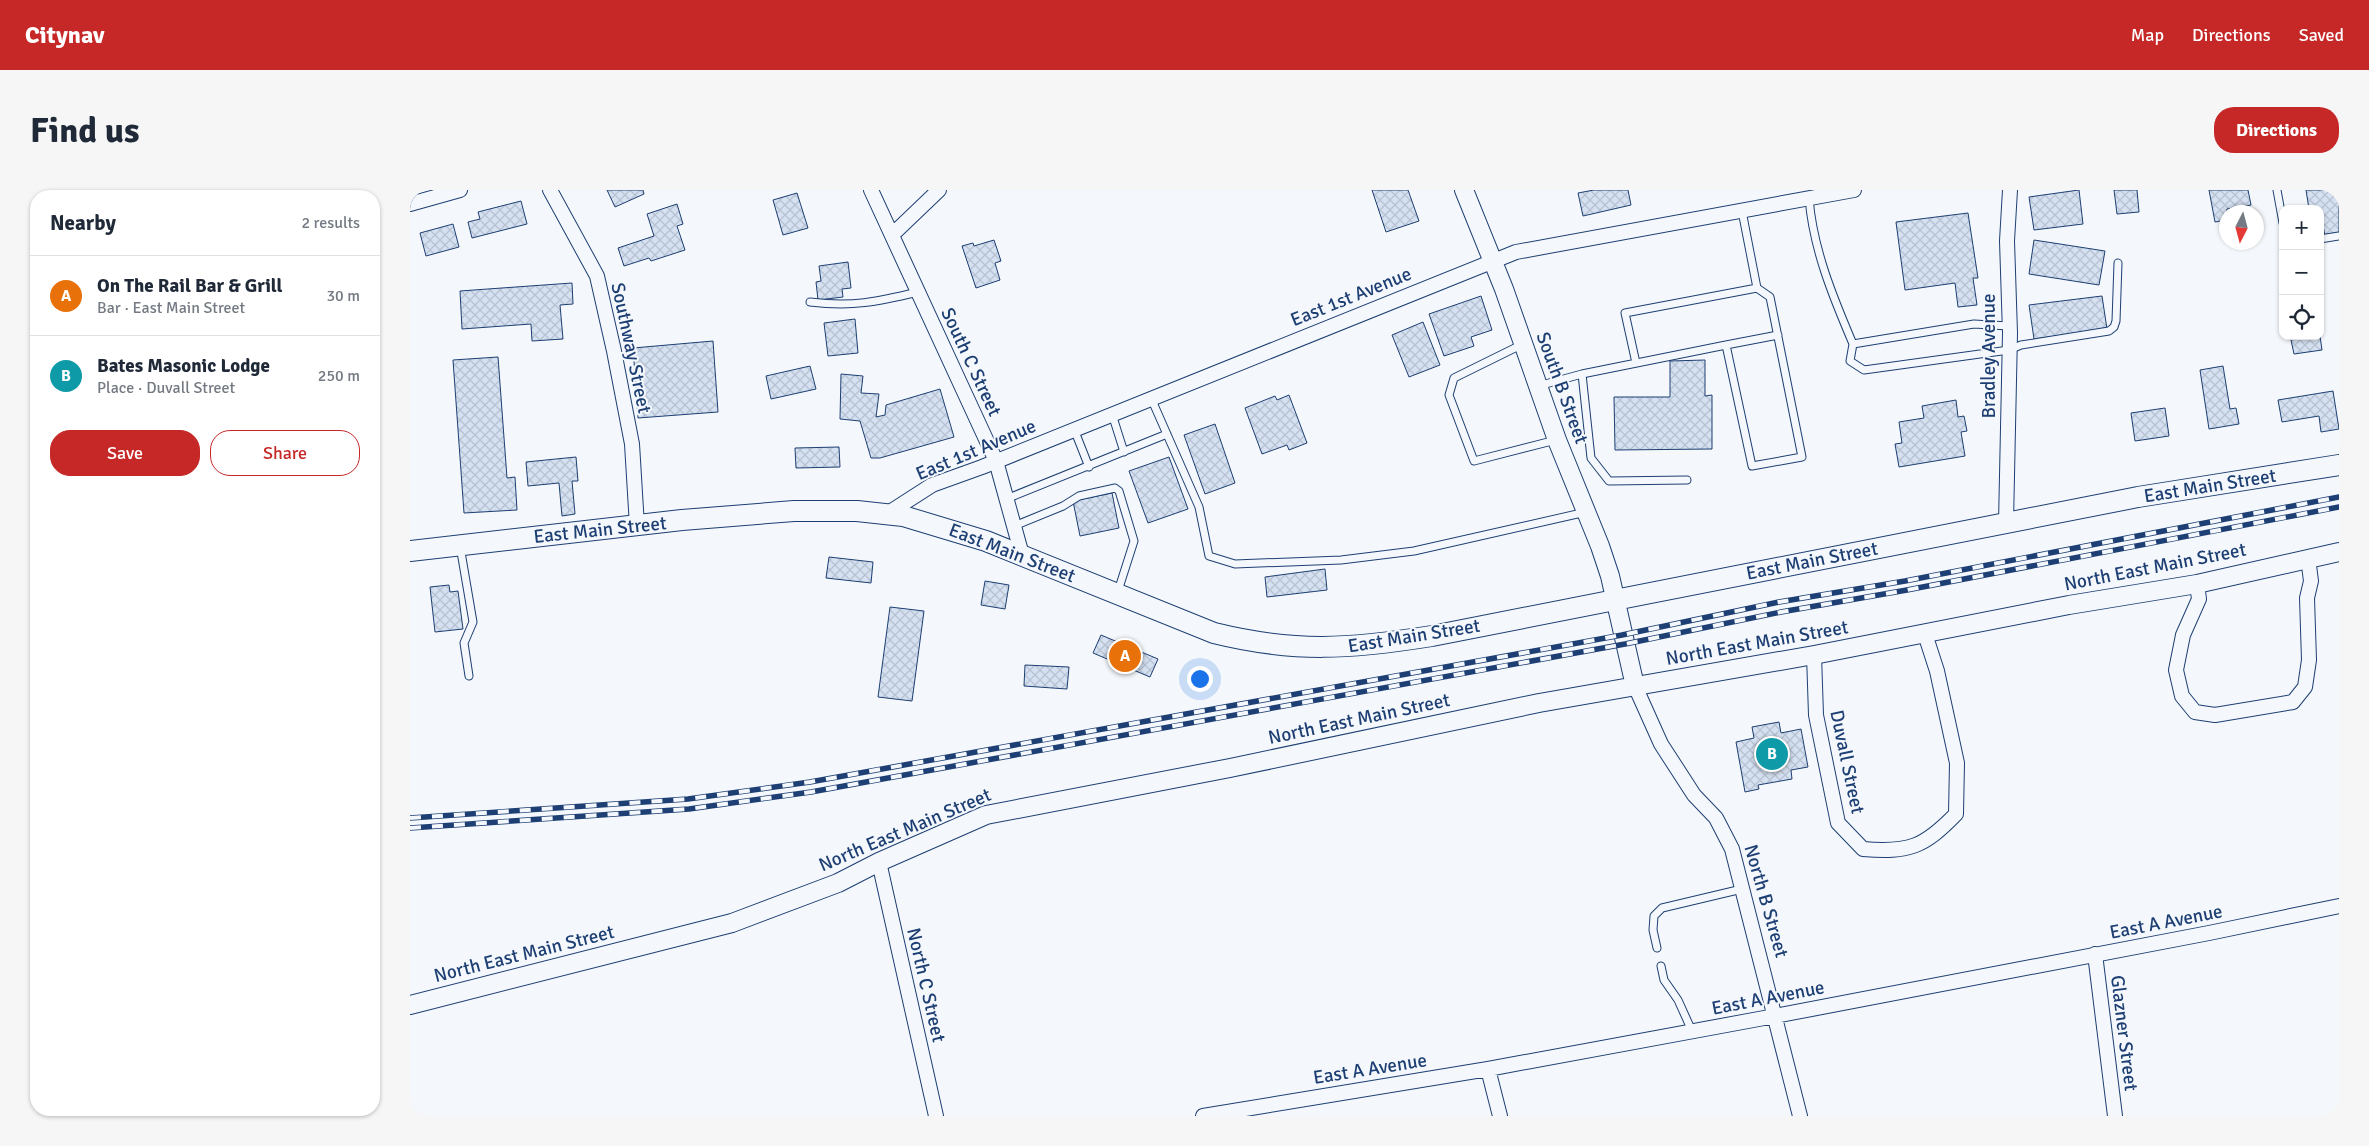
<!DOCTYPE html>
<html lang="en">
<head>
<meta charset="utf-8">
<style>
  body { margin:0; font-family:Signika,sans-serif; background:#f6f6f7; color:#1f2937 }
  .controls { position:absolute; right:15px; top:15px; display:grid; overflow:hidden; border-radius:10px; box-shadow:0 1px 4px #0004 }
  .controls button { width:45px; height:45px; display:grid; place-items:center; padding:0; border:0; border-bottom:1px solid #e0e1e3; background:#fff; color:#1f2937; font:25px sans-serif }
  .compass { position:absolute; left:1809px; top:15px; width:45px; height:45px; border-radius:50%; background:#fff; box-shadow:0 1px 4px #0004; rotate:186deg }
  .you { position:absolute; left:789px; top:488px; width:18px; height:18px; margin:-12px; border:4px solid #fff; border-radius:50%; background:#1a73e8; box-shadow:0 0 0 8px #1a73e833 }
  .badge { display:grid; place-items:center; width:32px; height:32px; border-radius:50%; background:#c62828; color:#fff; font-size:16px; font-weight:700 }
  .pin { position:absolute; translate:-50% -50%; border:2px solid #fff; box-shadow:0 1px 5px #0006 }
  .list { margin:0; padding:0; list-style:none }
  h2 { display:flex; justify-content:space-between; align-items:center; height:65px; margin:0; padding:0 20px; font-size:21px }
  h2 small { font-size:16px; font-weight:400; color:#747a83 }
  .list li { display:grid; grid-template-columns:32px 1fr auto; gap:15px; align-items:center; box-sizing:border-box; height:80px; padding:0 20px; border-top:1px solid #e0e1e3 }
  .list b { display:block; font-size:19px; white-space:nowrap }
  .list p { margin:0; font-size:16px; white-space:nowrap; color:#747a83 }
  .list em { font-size:16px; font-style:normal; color:#747a83 }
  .actions { display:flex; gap:10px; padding:15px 20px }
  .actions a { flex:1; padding:11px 0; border:1px solid #c62828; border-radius:20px; text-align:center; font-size:18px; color:#c62828 }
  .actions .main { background:#c62828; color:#fff }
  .icon { flex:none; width:28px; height:28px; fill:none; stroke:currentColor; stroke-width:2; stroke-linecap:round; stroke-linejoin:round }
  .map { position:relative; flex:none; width:1929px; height:926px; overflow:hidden; border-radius:20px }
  header { display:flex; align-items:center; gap:30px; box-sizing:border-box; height:70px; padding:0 25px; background:#c62828; color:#fff }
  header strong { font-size:24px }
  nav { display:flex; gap:28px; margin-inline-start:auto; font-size:18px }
  .intro { display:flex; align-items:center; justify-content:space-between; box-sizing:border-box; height:120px; padding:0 30px }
  h1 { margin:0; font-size:35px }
  .button { padding:12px 22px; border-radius:20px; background:#c62828; color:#fff; font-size:18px; font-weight:700 }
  main { display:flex; gap:30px; padding:0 30px }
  aside { flex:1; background:#fff; border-radius:20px; box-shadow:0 1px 4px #0004 }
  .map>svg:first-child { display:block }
  .building { fill:url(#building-cross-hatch); stroke:#1d3f73 }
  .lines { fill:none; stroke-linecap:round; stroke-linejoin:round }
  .service-casing { stroke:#1d3f73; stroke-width:9 }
  .minor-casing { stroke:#1d3f73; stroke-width:16 }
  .tertiary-casing { stroke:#1d3f73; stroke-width:20 }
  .secondary-casing { stroke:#1d3f73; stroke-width:22 }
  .service { stroke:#f4f7fb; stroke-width:7 }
  .minor { stroke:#f4f7fb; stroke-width:14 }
  .tertiary { stroke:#f4f7fb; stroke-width:18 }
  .secondary { stroke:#f4f7fb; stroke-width:20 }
  .rail-casing { stroke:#1d3f73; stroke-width:5.5 }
  .rail { stroke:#f4f7fb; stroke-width:4; stroke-dasharray:11; stroke-linecap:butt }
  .labels { text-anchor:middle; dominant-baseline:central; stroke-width:4; stroke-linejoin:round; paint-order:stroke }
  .street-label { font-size:19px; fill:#1d3f73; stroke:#f4f7fb }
</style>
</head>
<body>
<header>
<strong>Citynav</strong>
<nav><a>Map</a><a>Directions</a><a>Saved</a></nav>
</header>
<div class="intro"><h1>Find us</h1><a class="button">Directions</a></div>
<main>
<aside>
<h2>Nearby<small>2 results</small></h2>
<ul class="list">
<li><span class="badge" style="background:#e8710a">A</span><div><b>On The Rail Bar &amp; Grill</b><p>Bar · East Main Street</p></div><em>30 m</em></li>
<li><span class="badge" style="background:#0f9aa8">B</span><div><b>Bates Masonic Lodge</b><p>Place · Duvall Street</p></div><em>250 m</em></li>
</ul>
<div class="actions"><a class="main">Save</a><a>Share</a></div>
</aside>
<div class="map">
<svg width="1929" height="926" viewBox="0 0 1929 926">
  <defs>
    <pattern id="building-cross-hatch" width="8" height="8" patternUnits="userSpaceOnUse" patternTransform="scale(1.25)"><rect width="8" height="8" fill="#d5e0f0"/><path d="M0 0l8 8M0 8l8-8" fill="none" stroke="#b6c1d1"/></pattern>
  </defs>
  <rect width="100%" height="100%" fill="#f4f7fb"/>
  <path class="building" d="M 197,0 L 233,0 L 234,4 L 205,17 Z
    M 962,0 L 998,0 L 1009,31 L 976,42 Z
    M 1184,0 L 1218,0 L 1221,15 L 1173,26 L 1168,3 Z
    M 1669,0 L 1673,34 L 1624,40 L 1619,7 Z
    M 1704,0 L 1727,0 L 1729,22 L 1707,24 Z
    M 1799,0 L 1838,0 L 1841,15 L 1817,19 L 1816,30 L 1805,32 Z
    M 1896,0 L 1929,0 L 1929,43 L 1915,46 L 1910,19 L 1899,19 Z
    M 387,3 L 398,38 L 373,45 L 363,10 Z
    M 111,11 L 117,34 L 62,48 L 58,32 L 70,29 L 68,22 Z
    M 267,14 L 273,34 L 267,36 L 275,60 L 241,71 L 239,68 L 214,76 L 208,58 L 244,46 L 237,24 Z
    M 1558,23 L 1568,88 L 1563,88 L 1567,115 L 1548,117 L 1545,93 L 1495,100 L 1486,32 Z
    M 43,34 L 49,57 L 16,66 L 10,43 Z
    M 584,50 L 591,71 L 585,73 L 590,90 L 566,98 L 552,56 L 563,53 L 564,56 Z
    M 1624,50 L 1695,61 L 1689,95 L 1619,84 Z
    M 438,72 L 441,98 L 432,99 L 433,107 L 408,110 L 406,92 L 411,91 L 409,76 Z
    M 162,93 L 163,114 L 150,115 L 153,149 L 122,151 L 121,134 L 52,139 L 50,101 Z
    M 1071,106 L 1082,140 L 1061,147 L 1064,156 L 1034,166 L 1019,124 Z
    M 1692,106 L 1697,139 L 1624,149 L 1619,115 Z
    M 445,129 L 448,163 L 418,166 L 414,133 Z
    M 1013,132 L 1030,175 L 999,187 L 982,145 Z
    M 1910,146 L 1912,160 L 1884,164 L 1881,150 Z
    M 303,151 L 308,222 L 228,228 L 223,158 Z
    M 88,167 L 97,288 L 105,287 L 107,320 L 54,323 L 43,170 Z
    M 1295,170 L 1295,206 L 1302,205 L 1302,259 L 1205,260 L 1204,207 L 1260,207 L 1260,171 Z
    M 400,176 L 406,199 L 361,209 L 356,186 Z
    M 1813,176 L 1820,219 L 1826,218 L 1829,234 L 1799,239 L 1790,180 Z
    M 431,184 L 453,186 L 451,203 L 469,204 L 466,227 L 475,225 L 476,215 L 530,199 L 544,247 L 470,268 L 461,268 L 450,231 L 430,229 Z
    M 1923,201 L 1929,239 L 1911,242 L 1909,226 L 1872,232 L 1868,210 Z
    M 879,205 L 897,253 L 879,260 L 877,255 L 852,264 L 835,218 L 865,206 L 867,210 Z
    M 1546,210 L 1548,227 L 1554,226 L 1557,241 L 1551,242 L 1555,266 L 1489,277 L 1485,254 L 1492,253 L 1489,232 L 1514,228 L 1512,216 Z
    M 1755,218 L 1759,246 L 1725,251 L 1721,223 Z
    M 805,234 L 825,293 L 795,304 L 774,245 Z
    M 429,257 L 430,277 L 386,278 L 385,258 Z
    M 166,267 L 168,291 L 162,291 L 165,324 L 152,326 L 149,293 L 118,296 L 116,272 Z
    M 759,267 L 778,319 L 738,333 L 719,281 Z
    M 702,303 L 709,338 L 670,346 L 663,311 Z
    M 419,367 L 463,372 L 461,393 L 416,388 Z
    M 915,379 L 917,400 L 857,407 L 855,387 Z
    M 575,391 L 599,395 L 595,419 L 571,415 Z
    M 39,395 L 40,402 L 48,401 L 53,439 L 25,442 L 20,397 Z
    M 480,417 L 514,421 L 502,511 L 468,507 Z
    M 691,445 L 748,469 L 740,487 L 683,463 Z
    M 615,475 L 659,477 L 657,499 L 614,496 Z
    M 1369,532 L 1371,543 L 1391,539 L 1398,577 L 1381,580 L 1382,589 L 1348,595 L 1349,599 L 1335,602 L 1326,552 L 1344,548 L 1342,537 Z"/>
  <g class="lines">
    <g class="service-casing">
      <path id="service" d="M 1867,0 L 1873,33
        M 1399,8 C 1403,59 1423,107 1443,154
        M 1910,49 L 1929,46
        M 400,112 C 443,117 466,112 508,102
        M 1599,136 L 1564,134 L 1443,154 L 1440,171 L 1454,180 L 1599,160 L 1611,155 L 1699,141 L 1704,137 L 1706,131 L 1708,73
        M 1113,154 L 1044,188 L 1039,205 L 1064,271 L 1146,250
        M 1316,155 L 1368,145
        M 1226,173 L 1215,123 L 1347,98
        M 1172,184 L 1181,268 L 1199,291 L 1277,290
        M 1128,196 L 1172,184 L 1316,155 L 1342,276 L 1392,267 L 1360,107 L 1347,98 L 1332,21
        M 741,208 L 789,317 L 799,366 L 825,374 L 931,370 L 1004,361 L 1176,322
        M 702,224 L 714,262
        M 664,239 L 679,277
        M 596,309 L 757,244
        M 604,336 L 653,316 L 669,306 L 705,298 L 709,301 L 724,351 L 708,401
        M 50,356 L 63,432 L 54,453 L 59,486
        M 1247,758 L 1243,740 L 1244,726 L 1252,718 L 1332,699
        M 1251,776 L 1254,790 L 1268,810 L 1282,841"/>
    </g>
    <g class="minor-casing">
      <path id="minor" d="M 140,0 L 187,86 L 204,161 L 222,254 L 227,336
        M 461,0 L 586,271 L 612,365
        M 0,14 L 50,0
        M 482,45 L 529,0
        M 477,324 L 522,295 L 572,277 L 1106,62 L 1444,0
        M 1596,333 L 1600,143 L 1597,51 L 1600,0
        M 1787,394 L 1789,409 L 1773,445 L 1766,480 L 1772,506 L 1785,522 L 1805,525 L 1883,512 L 1895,497 L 1899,470 L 1897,408 L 1901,391 L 1898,368
        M 1404,465 L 1406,525 L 1428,633 L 1453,659 C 1499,663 1514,657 1546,624 L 1547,573 L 1527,481 L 1515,444
        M 1225,496 L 1251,554 L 1284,605 L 1306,628 L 1322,659 L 1390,926
        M 469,672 L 526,926
        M 1685,764 L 1705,926
        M 1078,879 L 1090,926
        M 793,926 L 1078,879 L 1365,826 L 1799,743 L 1929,716"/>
    </g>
    <g class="tertiary-casing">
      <path id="tertiary" d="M 1054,0 L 1094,99 L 1147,250 L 1190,356 L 1200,386 L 1225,496
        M 0,815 L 322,733 L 428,693 L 469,672 L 576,625 L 820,578 L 1129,513 L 1404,465 L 1659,415 L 1787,394 L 1929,362"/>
    </g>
    <g class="secondary-casing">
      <path id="secondary" d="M 0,361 L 272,330 L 384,321 L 447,321 L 493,326 L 576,351 L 804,443 C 885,463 940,459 1022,446 L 1728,307 L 1929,275"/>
    </g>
    <use href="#service" class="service"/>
    <use href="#minor" class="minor"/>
    <use href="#tertiary" class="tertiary"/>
    <use href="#secondary" class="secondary"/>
    <g class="rail-casing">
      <path id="rail" d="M 0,628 L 278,609 L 400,592 L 1212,445 L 1369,412 L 1495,391 L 1929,307
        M 0,638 L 279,619 L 401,602 L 1215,454 L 1371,422 L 1497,400 L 1929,317"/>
    </g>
    <use href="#rail" class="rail"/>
  </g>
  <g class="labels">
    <g class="street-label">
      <text transform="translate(941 107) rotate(-22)">East 1st Avenue</text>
      <text transform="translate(221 158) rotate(78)">Southway Street</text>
      <text transform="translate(1579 166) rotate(-90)">Bradley Avenue</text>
      <text transform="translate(561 172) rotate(65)">South C Street</text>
      <text transform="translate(1152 198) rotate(70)">South B Street</text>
      <text transform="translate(566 260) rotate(-23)">East 1st Avenue</text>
      <text transform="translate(1800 296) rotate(-9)">East Main Street</text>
      <text transform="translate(190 340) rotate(-6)">East Main Street</text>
      <text transform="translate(602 363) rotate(21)">East Main Street</text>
      <text transform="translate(1402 371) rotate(-11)">East Main Street</text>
      <text transform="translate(1745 377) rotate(-11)">North East Main Street</text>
      <text transform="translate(1004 446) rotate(-9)">East Main Street</text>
      <text transform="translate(1347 453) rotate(-10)">North East Main Street</text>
      <text transform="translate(949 529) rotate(-12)">North East Main Street</text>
      <text transform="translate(1437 572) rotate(78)">Duvall Street</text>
      <text transform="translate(495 640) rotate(-23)">North East Main Street</text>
      <text transform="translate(1356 711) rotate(74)">North B Street</text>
      <text transform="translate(1756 732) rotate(-11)">East A Avenue</text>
      <text transform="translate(114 764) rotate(-14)">North East Main Street</text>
      <text transform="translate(516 795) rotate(77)">North C Street</text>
      <text transform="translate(1358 808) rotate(-11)">East A Avenue</text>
      <text transform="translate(1714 843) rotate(83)">Glazner Street</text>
      <text transform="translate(960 879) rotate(-9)">East A Avenue</text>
    </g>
  </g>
</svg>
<div class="controls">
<button>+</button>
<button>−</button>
<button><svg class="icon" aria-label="locate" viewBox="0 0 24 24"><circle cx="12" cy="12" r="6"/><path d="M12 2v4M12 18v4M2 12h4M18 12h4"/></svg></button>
</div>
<svg class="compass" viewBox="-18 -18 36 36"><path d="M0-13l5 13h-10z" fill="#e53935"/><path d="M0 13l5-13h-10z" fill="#747a83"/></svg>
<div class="you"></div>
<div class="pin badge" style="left:715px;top:466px;background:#e8710a">A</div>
<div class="pin badge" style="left:1362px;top:564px;background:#0f9aa8">B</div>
</div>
</main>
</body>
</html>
